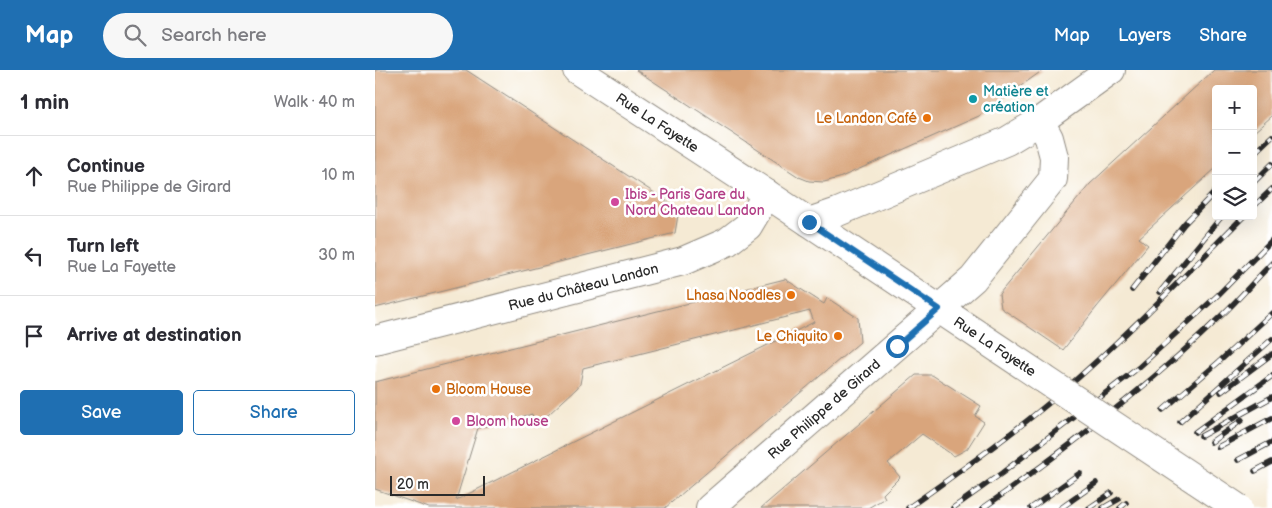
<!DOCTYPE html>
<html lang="en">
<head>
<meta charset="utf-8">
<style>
  body { margin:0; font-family:"Balsamiq Sans",sans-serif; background:#f7f7f7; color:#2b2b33 }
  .controls { position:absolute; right:15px; top:15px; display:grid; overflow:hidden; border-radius:5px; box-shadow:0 5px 20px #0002 }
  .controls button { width:45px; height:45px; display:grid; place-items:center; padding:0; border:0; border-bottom:1px solid #e1e1e2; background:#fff; color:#2b2b33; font:25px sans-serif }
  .scale { position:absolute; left:15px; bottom:12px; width:95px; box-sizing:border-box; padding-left:5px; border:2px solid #2b2b2b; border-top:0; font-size:14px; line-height:18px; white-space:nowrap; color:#2b2b2b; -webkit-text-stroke:4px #fff; paint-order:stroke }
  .stop { position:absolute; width:15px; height:15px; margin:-11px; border:4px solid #1f6fb2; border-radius:50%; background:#fff }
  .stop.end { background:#1f6fb2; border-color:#fff; box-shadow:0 1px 5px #0008 }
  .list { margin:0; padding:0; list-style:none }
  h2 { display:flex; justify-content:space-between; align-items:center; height:65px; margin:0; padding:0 20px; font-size:21px }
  h2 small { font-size:16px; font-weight:400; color:#7c7c81 }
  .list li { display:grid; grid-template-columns:32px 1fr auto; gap:15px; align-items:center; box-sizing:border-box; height:80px; padding:0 20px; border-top:1px solid #e1e1e2 }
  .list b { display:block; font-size:19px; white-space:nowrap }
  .list p { margin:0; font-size:16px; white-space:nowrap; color:#7c7c81 }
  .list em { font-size:16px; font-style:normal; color:#7c7c81 }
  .actions { display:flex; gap:10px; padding:15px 20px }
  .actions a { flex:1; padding:11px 0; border:1px solid #1f6fb2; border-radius:5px; text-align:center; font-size:18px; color:#1f6fb2 }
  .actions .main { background:#1f6fb2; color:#fff }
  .icon { flex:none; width:28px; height:28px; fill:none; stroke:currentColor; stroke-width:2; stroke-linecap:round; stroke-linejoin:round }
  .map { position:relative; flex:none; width:897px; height:438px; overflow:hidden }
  header { display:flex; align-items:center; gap:30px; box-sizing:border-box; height:70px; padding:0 25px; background:#1f6fb2; color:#fff }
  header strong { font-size:24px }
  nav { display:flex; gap:28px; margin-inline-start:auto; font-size:18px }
  .search { width:350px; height:45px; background:#f7f7f7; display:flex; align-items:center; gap:12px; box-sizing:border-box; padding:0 18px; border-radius:28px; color:#7c7c81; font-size:19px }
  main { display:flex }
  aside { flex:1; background:#fff }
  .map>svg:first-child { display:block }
  .building { fill:#d9a57c; fill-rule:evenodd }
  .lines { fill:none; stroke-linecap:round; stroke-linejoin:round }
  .minor-casing { stroke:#908a80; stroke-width:30 }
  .secondary-casing { stroke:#908a80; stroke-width:30 }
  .minor { stroke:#fff; stroke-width:28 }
  .secondary { stroke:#fff; stroke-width:28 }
  .rail-casing { stroke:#2b2b2b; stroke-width:5.5 }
  .rail { stroke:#fff; stroke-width:4; stroke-dasharray:11; stroke-linecap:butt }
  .secondary-bridge-casing { stroke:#908a80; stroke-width:30; stroke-linecap:butt }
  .secondary-bridge { stroke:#fff; stroke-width:28 }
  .route { stroke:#1f6fb2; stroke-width:6 }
  .culture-dot { fill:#0f9aa8; stroke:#fff; stroke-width:2 }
  .food-dot { fill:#e8710a; stroke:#fff; stroke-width:2 }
  .hotel-dot { fill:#d1479c; stroke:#fff; stroke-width:2 }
  .labels { text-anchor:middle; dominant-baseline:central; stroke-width:5; stroke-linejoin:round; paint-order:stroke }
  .culture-label { font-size:14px; fill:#0d838f; stroke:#fff; text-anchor:start }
  .food-label { font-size:14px; fill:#c56008; stroke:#fff; text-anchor:end }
  .street-label { font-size:14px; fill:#2b2b2b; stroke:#fff }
  .hotel-label { font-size:14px; fill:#b23c85; stroke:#fff; text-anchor:start }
</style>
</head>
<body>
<header>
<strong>Map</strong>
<div class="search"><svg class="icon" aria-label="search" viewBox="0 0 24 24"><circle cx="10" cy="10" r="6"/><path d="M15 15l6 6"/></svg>Search here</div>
<nav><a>Map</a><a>Layers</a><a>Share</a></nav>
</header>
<main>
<aside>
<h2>1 min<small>Walk · 40 m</small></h2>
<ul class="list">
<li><svg class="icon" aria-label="ahead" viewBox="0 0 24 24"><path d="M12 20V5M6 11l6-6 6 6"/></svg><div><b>Continue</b><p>Rue Philippe de Girard</p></div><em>10 m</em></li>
<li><svg class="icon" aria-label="left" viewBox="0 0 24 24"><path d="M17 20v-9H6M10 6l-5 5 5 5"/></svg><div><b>Turn left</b><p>Rue La Fayette</p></div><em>30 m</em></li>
<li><svg class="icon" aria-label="arrive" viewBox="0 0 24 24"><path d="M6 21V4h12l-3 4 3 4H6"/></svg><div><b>Arrive at destination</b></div></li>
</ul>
<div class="actions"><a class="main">Save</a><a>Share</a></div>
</aside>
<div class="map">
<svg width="897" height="438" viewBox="0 0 897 438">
  <rect width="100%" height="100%" fill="#fff"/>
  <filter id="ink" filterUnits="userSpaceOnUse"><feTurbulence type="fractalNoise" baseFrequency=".02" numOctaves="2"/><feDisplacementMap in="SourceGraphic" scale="10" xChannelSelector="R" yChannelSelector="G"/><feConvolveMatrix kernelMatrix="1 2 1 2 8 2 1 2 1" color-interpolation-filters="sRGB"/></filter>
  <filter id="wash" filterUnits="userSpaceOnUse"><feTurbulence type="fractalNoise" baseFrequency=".0096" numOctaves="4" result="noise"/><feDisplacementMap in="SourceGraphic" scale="20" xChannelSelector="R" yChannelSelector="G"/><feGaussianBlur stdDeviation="1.12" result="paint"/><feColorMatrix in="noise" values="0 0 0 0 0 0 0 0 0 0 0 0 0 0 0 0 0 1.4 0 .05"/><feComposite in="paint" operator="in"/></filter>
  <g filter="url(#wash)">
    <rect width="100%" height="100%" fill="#f5ead4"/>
    <g id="blocks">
      <path class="building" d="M 0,0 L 91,0 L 304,139 L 300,163 L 0,238 Z
        M 261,0 L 668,0 L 604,46 L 464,108 L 449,112 L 434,111 L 424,107 Z
        M 839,0 L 897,0 L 897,46 L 878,63 L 878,19 L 841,19 L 841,98 L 764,168 L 773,175 L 717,243 L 688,280 L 626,238 L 624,224 L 715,114 Z
        M 410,209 L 449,234 L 452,228 L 483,248 L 485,272 L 290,438 L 54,438 L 0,419 L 0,312 ZM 435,241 L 439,252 L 81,430 L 103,358 L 157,344 L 160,357 L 202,318 L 205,314 L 208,298 Z
        M 541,305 L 557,305 L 606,336 L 600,346 L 609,352 L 592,379 L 579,386 L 547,364 L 513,393 L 525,407 L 508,424 L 510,428 L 493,438 L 386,438 Z"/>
    </g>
  </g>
  <g filter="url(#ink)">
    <use href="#blocks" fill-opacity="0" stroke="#908a80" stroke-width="1"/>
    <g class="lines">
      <g class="minor-casing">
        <g id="minor">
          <path d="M 434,152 L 463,142 L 632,71 L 665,51 L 736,0"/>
          <path id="s1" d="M 0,270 L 308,191 L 352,172 L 373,156 L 392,124"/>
          <path id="s2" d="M 335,438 L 598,209 L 678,109 L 679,87 L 674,68 L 665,51"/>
        </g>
      </g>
      <g class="secondary-casing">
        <g id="secondary">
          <path id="s3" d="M 202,0 L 392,124 L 669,309"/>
        </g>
      </g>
      <use href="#minor" class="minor"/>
      <use href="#secondary" class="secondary"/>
      <g class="rail-casing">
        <path id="rail" d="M 878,84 L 897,66
          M 878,113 L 897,94
          M 878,137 L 897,119
          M 757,220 L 809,154 L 841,121
          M 785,222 L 847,146
          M 846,322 L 897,284
          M 788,340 L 846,290 L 897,243
          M 805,352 L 897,269
          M 820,362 L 897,306
          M 826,366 L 897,327
          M 836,372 L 867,350
          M 843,377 L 897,348
          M 863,390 L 897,372
          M 880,401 L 897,392
          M 533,438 C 585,401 638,364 687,322 C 751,267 809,206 869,146
          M 578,438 L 627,403 L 763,298 L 843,225 L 897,170
          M 608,438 C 691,380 774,316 847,245 C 864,229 880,210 897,193
          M 656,438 L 705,403
          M 686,438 L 721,413
          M 714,438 L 736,423
          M 728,438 L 744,429
          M 745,438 L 751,433"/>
      </g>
      <use href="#rail" class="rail"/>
      <g class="secondary-bridge-casing">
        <path id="secondary-bridge" d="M 669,309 L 863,438"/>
      </g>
      <use href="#secondary-bridge" class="secondary-bridge"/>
    </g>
  </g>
  <g class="lines" filter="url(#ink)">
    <path class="route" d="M 434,152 L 564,239 L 522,276"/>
  </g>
  <circle class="culture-dot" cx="598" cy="29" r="5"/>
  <g class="food-dot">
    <circle cx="552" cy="48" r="5"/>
    <circle cx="416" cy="225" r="5"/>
    <circle cx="463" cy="266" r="5"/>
    <circle cx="61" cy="319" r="5"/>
  </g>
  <g class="hotel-dot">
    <circle cx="240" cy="132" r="5"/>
    <circle cx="81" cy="351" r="5"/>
  </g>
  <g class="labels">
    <g class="culture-label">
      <text x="608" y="21">Matière et<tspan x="608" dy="16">création</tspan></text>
    </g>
    <g class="food-label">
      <text x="542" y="48">Le Landon Café</text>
      <text x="406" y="225">Lhasa Noodles</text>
      <text x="453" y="266">Le Chiquito</text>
      <text x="71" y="319" text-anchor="start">Bloom House</text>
    </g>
    <g class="street-label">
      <text stroke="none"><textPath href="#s3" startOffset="96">Rue La Fayette</textPath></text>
      <text stroke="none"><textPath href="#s1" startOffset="215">Rue du Château Landon</textPath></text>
      <text stroke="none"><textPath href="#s3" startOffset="501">Rue La Fayette</textPath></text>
      <text stroke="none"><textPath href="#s2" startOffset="151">Rue Philippe de Girard</textPath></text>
    </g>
    <g class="hotel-label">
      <text x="250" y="124">Ibis - Paris Gare du<tspan x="250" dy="16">Nord Chateau Landon</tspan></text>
      <text x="91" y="351">Bloom house</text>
    </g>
  </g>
</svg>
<div class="controls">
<button>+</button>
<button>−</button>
<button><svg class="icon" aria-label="layers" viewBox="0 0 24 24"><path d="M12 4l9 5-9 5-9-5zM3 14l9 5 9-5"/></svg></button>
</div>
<div class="scale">20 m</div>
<div class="stop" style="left:522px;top:276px"></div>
<div class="stop end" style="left:434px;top:152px"></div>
</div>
</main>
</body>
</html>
